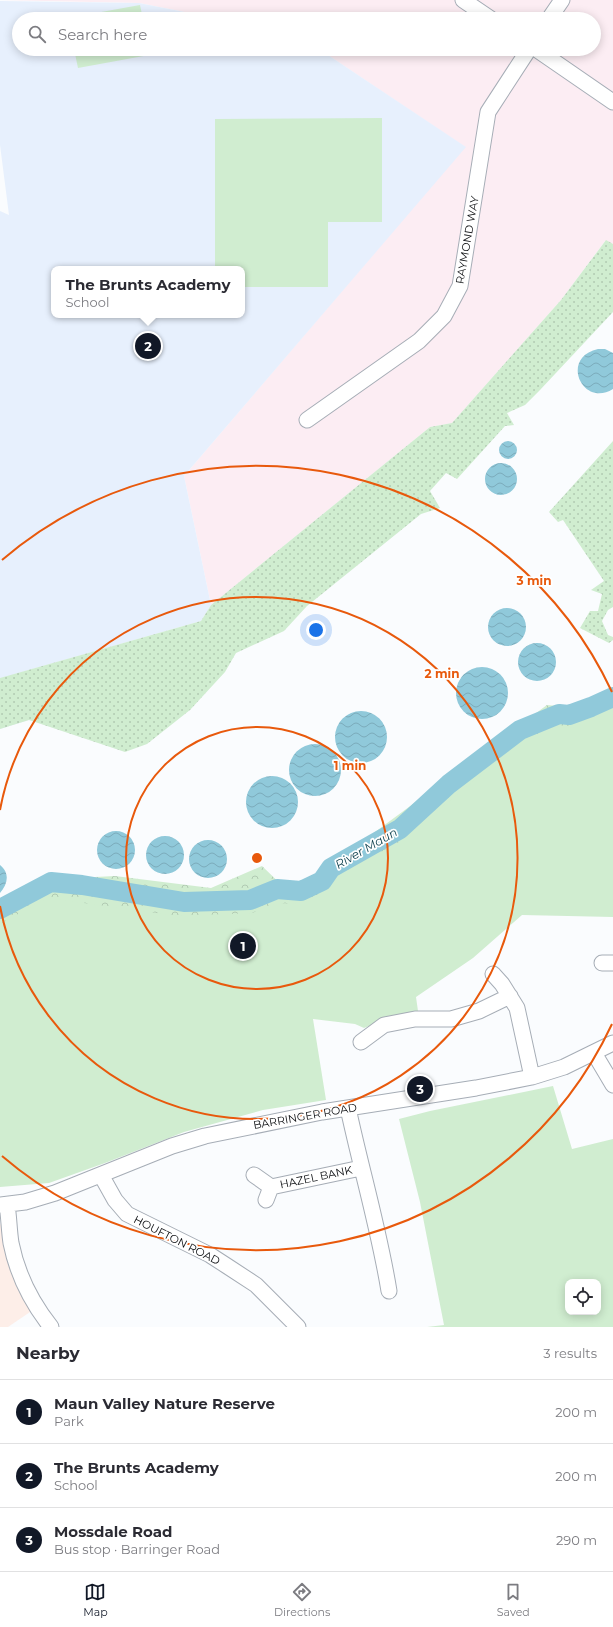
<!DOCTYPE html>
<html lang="en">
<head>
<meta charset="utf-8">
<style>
  body { margin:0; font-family:Montserrat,sans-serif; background:#f7f7f7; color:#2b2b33 }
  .controls { position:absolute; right:12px; bottom:12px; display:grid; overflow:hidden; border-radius:8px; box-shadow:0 2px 10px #0003 }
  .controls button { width:36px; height:36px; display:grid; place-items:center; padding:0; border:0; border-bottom:1px solid #e1e1e2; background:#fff; color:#2b2b33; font:20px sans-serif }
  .you { position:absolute; left:316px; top:630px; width:14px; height:14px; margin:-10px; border:3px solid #fff; border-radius:50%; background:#1a73e8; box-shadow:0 0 0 6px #1a73e833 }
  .badge { display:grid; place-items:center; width:26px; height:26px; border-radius:50%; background:#111827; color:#fff; font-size:13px; font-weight:700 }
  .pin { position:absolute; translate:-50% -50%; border:2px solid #fff; box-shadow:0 1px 4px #0006 }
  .popup { position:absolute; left:51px; top:266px; width:194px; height:52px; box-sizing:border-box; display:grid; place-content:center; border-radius:8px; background:#fff; filter:drop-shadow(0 1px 3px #0005); font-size:13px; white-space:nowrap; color:#7c7c81 }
  .popup b { font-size:15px; color:#2b2b33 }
  .popup::after { content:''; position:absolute; left:50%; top:100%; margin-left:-8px; border:8px solid transparent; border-top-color:#fff }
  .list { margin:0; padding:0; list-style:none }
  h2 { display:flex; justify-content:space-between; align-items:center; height:52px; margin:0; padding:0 16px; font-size:17px }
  h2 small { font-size:13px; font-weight:400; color:#7c7c81 }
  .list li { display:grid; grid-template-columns:26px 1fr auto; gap:12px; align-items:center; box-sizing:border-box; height:64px; padding:0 16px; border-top:1px solid #e1e1e2 }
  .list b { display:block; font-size:15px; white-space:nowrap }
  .list p { margin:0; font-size:13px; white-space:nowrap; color:#7c7c81 }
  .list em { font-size:13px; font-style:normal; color:#7c7c81 }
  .icon { flex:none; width:22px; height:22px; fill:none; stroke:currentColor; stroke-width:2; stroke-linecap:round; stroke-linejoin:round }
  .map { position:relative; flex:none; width:613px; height:1327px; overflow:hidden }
  .search { position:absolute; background:#fff; box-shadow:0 2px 10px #0003; left:12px; right:12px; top:12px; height:44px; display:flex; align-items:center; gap:10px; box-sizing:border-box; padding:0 14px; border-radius:22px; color:#7c7c81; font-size:15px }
  .sheet { height:244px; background:#fff }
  nav { display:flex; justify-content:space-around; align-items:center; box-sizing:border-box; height:56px; border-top:1px solid #e1e1e2; background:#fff; font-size:11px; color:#7c7c81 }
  nav a { display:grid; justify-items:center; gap:2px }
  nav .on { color:#111827 }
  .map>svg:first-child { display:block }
  .commercial { fill:#fdeee8 }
  .industrial { fill:#fcedf3 }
  .built { fill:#e7f0fd; fill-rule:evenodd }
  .grass { fill:url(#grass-dots) }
  .forest { fill:url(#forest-crowns) }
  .park { fill:#d0edd0; fill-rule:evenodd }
  .water { fill:url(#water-waves) }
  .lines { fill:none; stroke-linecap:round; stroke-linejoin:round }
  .river { stroke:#90c9da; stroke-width:20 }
  .minor-casing { stroke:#a6adb6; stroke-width:17 }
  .minor { stroke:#fff; stroke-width:15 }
  .ring { fill:none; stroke:#e8590c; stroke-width:2 }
  .labels { text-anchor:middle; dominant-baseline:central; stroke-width:3.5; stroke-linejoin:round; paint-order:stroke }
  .street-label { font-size:11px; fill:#0b0d10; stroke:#fff }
  .water-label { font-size:12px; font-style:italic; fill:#154653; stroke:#fff }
  .centre { fill:#e8590c; stroke:#fff; stroke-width:2 }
  .ring-label { font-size:12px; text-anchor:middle; font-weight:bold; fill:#e8590c; stroke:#fff; stroke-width:3.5; stroke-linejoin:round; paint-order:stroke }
</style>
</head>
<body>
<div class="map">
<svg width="613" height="1327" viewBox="0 0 613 1327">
  <defs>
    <pattern id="grass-dots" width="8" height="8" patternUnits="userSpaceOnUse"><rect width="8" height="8" fill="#d0edd0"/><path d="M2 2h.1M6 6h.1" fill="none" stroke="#b1cab2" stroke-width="1.8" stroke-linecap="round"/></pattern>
    <pattern id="forest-crowns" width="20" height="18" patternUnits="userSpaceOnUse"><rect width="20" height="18" fill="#d0edd0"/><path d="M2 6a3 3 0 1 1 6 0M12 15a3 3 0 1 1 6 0" fill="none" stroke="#b1cab2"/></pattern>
    <pattern id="water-waves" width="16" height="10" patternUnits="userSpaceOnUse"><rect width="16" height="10" fill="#90c9da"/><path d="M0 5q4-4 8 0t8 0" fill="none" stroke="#7babba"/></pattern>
  </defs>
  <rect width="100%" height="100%" fill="#fafcfe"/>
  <path class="commercial" d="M 0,1223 L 33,1310 L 8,1327 L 0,1327 Z"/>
  <path class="industrial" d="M 0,0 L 613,0 L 613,244 L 605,241 L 561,300 L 452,423 L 430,427 L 211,605 L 184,476 L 465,147 L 319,49 L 594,49 L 594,19 L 220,19 L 139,3 Z"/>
  <path class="built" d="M 0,1 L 139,3 L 220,19 L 19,19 L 19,49 L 319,49 L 466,147 L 184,476 L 211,605 L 201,621 L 15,674 L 29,720 L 0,729 L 0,211 L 9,215 L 0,145 ZM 54,269 L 242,269 L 242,315 L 54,315 Z"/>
  <path class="grass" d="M 606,240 L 613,244 L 613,312 L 540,390 L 525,405 L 507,413 L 514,425 L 505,426 L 457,479 L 446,473 L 430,491 L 440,508 L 421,514 L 307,606 L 284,631 L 236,653 L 225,672 L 190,710 L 147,744 L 125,752 L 29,720 L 0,729 L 0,678 L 201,621 L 211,605 L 430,427 L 452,423 L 561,300 Z
    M 613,441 L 613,607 L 608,610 L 602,621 L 608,635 L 613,637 L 613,640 L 609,643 L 580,628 L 590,611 L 598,611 L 602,594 L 591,590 L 604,581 L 563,520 L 558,522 L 549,512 Z"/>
  <path class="forest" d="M 613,690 L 613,815 L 460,869 L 0,1003 L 0,901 L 36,880 L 115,876 L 211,888 L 262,866 L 291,894 L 547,705 L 579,708 Z"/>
  <path class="park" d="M 140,5 L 143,19 L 68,19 L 68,18 Z
    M 74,49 L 148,49 L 149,55 L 78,68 Z
    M 382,118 L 382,222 L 328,222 L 328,287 L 242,287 L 242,269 L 215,269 L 215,119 Z
    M 613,706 L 613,917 L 522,915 L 473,958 L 416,997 L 418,1011 L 395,1016 L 364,1028 L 355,1024 L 313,1019 L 326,1100 L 263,1110 L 184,1132 L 105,1163 L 49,1183 L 0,1187 L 0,924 L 47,898 L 179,916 L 252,913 L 278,903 L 299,904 L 327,890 L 337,876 L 401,841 L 523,740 L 558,725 L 571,727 Z
    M 553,1086 L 572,1149 L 613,1139 L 613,1327 L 427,1327 L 444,1325 L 420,1202 L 399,1119 L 430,1111 ZM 568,1282 L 598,1282 L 598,1312 L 568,1312 Z"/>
  <path class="water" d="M 598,349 L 605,349 L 613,353 L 613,389 C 583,408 559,358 598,349 Z
    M499 450a9 9 0 1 1 18 0a9 9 0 1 1-18 0Z
    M485 479a16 16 0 1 1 32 0a16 16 0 1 1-32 0Z
    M488 627a19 19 0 1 1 38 0a19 19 0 1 1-38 0Z
    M518 662a19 19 0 1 1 38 0a19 19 0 1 1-38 0Z
    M456 693a26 26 0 1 1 52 0a26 26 0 1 1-52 0Z
    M335 737a26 26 0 1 1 52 0a26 26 0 1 1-52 0Z
    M289 770a26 26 0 1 1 52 0a26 26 0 1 1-52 0Z
    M246 802a26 26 0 1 1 52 0a26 26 0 1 1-52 0Z
    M97 850a19 19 0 1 1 38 0a19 19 0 1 1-38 0Z
    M146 855a19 19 0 1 1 38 0a19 19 0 1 1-38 0Z
    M189 859a19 19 0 1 1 38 0a19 19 0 1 1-38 0Z
    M 0,865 C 10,873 8,884 0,893 Z"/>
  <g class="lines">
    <path class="river" d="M 0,909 L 51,882 L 82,885 L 184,902 L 250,900 L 277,889 L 301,891 L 322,881 L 331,868 L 400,829 L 449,784 L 520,730 L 559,714 L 569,715 L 591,707 L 613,697"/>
    <g class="minor-casing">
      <path id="minor" d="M 463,0 L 491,19
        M 549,19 L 562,0
        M 536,49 L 613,102
        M 307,420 L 419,341 L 444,316 L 460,286 L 488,112 L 529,49
        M 602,963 L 613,963
        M 493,974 L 502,984 L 517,1008 L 532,1077
        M 361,1042 L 384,1025 L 415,1019 L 451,1019 L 479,1011 L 510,996
        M 594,1053 L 613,1085
        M 348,1108 C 361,1169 379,1229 389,1291
        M 101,1175 L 115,1200 L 127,1214 L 210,1255 L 227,1266 L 256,1285 L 298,1327
        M 254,1175 L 271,1187 L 266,1200
        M 271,1187 L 361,1168
        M 0,1205 L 25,1202 L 55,1193 L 172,1146 L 205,1136 L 322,1112 L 476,1088 L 532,1077 L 564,1067 L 613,1043
        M 7,1205 C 9,1217 9,1230 11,1243 C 17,1273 32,1303 51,1327"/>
    </g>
    <use href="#minor" class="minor"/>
  </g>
  <g class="ring">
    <circle cx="257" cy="858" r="131"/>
    <path d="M0 810A261 261 0 1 1 0 906"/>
    <path d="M612 1024A392 392 0 0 1 2 1156M2 560A392 392 0 0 1 612 692"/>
  </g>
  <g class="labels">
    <g class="street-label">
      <text transform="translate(467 240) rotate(-80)">RAYMOND WAY</text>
      <text transform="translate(305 1116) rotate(-10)">BARRINGER ROAD</text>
      <text transform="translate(316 1177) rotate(-12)">HAZEL BANK</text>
      <text transform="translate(177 1240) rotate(27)">HOUFTON ROAD</text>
    </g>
    <g class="water-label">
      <text transform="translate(366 848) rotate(-30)">River Maun</text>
    </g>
  </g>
  <circle cx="257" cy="858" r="6" class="centre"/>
  <g class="ring-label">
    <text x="534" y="585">3 min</text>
    <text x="442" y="678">2 min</text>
    <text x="350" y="770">1 min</text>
  </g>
</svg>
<div class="controls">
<button><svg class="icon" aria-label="locate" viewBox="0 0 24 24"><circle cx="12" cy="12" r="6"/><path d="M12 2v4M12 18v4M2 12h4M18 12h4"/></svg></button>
</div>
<div class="you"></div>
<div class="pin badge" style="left:243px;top:946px">1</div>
<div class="pin badge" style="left:148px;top:346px">2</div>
<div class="popup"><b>The Brunts Academy</b>School</div>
<div class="pin badge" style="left:420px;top:1089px">3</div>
<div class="search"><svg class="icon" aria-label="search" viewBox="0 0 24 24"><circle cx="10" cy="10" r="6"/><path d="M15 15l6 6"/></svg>Search here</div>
</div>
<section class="sheet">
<h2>Nearby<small>3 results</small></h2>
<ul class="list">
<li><span class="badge">1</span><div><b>Maun Valley Nature Reserve</b><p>Park</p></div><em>200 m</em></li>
<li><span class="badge">2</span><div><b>The Brunts Academy</b><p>School</p></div><em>200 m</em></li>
<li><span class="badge">3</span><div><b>Mossdale Road</b><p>Bus stop · Barringer Road</p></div><em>290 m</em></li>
</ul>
</section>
<nav>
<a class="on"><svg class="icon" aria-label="map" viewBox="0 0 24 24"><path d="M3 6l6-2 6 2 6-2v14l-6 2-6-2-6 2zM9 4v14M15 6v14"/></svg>Map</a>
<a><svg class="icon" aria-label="directions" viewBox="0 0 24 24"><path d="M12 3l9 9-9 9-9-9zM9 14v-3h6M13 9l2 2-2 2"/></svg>Directions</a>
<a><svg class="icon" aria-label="saved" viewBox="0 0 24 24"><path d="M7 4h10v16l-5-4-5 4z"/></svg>Saved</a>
</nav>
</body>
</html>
